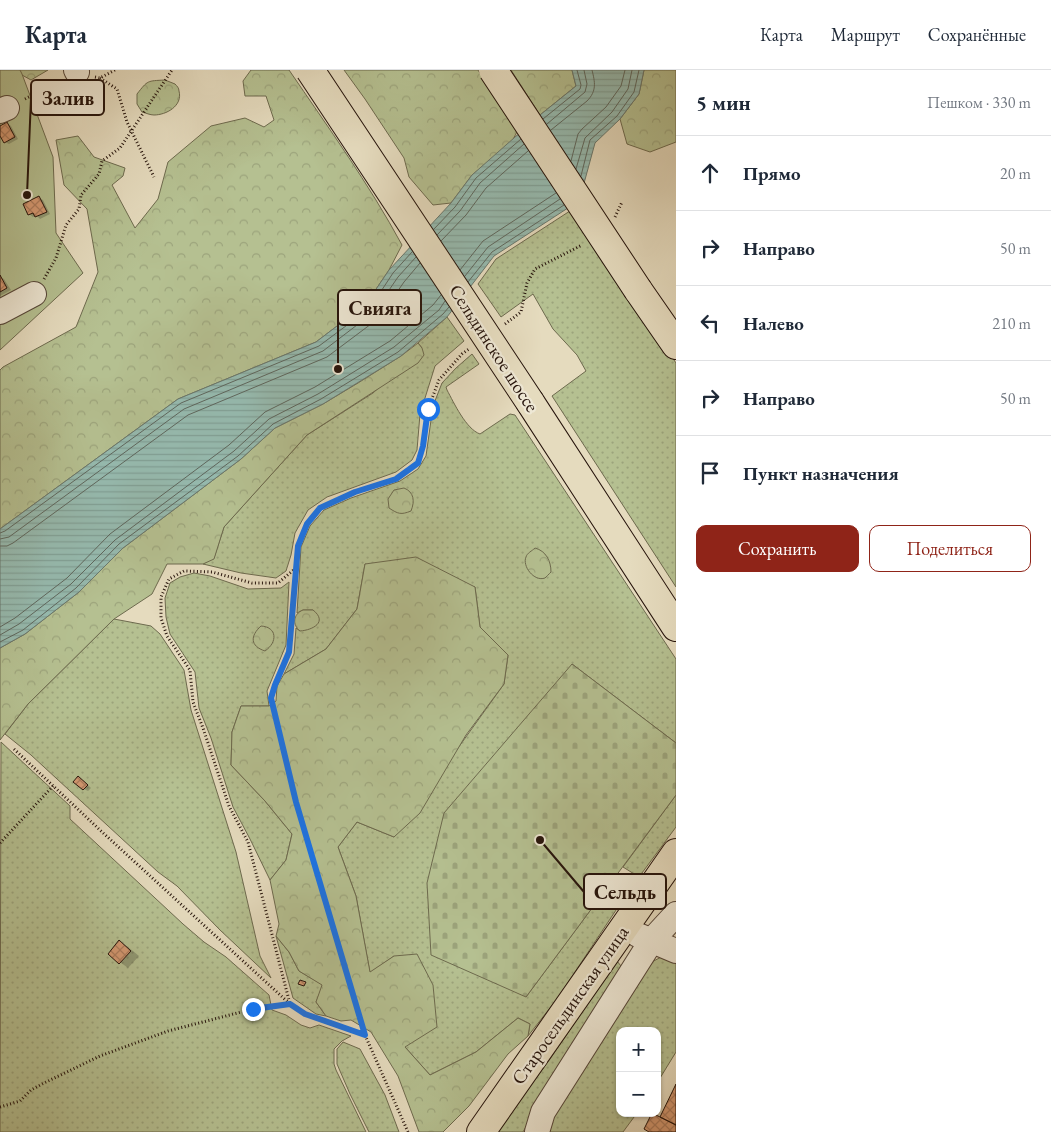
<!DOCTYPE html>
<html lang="ru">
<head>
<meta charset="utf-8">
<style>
  body { margin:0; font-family:"EB Garamond",serif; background:#f2f2f3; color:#1f2937 }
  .controls { position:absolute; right:15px; bottom:15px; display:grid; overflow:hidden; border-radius:10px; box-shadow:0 1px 4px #0004 }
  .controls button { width:45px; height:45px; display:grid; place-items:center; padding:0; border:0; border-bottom:1px solid #e0e1e3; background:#fff; color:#1f2937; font:25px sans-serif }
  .stop { position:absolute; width:15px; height:15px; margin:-11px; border:4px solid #1a73e8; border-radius:50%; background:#fff }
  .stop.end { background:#1a73e8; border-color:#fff; box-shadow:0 1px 5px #0008 }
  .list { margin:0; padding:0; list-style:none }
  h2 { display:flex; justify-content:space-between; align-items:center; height:65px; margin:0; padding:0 20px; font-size:21px }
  h2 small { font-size:16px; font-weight:400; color:#747a83 }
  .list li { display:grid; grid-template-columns:32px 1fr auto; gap:15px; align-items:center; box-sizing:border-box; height:75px; padding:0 20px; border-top:1px solid #e0e1e3 }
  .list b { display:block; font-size:19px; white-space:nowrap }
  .list em { font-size:16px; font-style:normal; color:#747a83 }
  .actions { display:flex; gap:10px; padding:15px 20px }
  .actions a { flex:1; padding:11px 0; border:1px solid #8f2418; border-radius:10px; text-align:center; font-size:18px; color:#8f2418 }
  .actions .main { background:#8f2418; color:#fff }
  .icon { flex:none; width:28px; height:28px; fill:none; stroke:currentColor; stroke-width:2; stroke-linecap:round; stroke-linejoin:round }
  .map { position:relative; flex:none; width:676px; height:1062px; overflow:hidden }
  header { display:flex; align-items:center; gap:30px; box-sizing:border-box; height:70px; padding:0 25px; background:#fff; border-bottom:1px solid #e0e1e3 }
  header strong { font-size:24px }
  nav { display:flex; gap:28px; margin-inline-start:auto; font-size:18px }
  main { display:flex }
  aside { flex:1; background:#fff }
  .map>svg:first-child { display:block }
  .grass { fill:url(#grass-dots); stroke:#6d6a4e }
  .forest { fill:url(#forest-crowns); stroke:#6d6a4e }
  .cemetery { fill:url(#cemetery-stones); stroke:#6d6a4e }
  .garden { fill:#b5c091; stroke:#6d6a4e }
  .water { fill:url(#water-rules); stroke:#69786e }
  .shadow { fill:#0003 }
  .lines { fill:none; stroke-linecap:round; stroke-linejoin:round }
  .shore { stroke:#5e675e; stroke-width:1 }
  .building { fill:url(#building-cross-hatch); stroke:#25130b }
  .minor-casing { stroke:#554538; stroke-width:26 }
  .major-casing { stroke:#25130b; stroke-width:30 }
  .path { stroke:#25130b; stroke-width:3; stroke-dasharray:1 2.5; stroke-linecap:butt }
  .minor { stroke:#eee8d5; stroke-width:24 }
  .major { stroke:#e5dbbe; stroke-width:28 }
  .major-bridge-casing { stroke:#25130b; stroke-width:30; stroke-linecap:butt }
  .major-bridge { stroke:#e5dbbe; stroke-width:28 }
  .route { stroke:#1a73e8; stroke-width:6 }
  .labels { text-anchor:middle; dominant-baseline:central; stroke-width:4.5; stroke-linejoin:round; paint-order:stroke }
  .street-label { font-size:19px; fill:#25130b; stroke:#eee8d5 }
  .leader { fill:none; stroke:#25130b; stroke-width:2 }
  .callout-dot { fill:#25130b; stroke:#eee8d5; stroke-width:2 }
  .callout { fill:#eee8d5; stroke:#25130b; stroke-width:2 }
  .callout-label { font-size:20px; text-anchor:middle; font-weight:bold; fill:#25130b }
</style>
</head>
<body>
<header>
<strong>Карта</strong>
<nav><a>Карта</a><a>Маршрут</a><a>Сохранённые</a></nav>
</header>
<main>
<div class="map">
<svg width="676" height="1062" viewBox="0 0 676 1062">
  <defs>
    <pattern id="grass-dots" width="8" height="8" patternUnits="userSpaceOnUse" patternTransform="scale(1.25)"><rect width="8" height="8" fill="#b5c091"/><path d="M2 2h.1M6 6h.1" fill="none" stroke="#9ca47c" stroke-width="1.8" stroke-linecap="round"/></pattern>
    <pattern id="forest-crowns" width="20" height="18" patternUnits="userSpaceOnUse" patternTransform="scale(1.25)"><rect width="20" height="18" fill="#b5c091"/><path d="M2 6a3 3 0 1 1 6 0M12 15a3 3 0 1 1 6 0" fill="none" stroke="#9ca47c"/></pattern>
    <pattern id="cemetery-stones" width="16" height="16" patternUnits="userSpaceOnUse" patternTransform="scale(1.25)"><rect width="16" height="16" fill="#b5c091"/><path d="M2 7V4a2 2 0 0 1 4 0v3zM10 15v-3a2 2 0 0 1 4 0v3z" fill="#9ca47c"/></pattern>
    <pattern id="water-rules" width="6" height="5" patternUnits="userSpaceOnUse" patternTransform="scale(1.25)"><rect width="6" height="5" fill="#96bbb0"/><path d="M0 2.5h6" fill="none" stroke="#81a096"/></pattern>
    <pattern id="building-cross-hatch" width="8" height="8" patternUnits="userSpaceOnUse" patternTransform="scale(1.25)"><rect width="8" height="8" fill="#d59972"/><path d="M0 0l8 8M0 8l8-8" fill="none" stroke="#ad7c5c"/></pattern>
  </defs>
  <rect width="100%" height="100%" fill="#e5dbbe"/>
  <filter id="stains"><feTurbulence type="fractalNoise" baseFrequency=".004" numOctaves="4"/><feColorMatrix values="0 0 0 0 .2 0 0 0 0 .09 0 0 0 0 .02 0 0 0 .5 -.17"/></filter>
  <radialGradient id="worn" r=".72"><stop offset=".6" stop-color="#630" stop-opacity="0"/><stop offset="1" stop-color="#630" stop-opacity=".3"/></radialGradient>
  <path class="grass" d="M 573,139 L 676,293 L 676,517 L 552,326 L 586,301 L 577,285 L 553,259 L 533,224 L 501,247 L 478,214 L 496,189 Z
    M 447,247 L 464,271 L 435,296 L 420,344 L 417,380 L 412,390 L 396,402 L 327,427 L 308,440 L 295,463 L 291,485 L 286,501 L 276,508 L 241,503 L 203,494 L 214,488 L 224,457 L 307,365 L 373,323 L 422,278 L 418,273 Z
    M 472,284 L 479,294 L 446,317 L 447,320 C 454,333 466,359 480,364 L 510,344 L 515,345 L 676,589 L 676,673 L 572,594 L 526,927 L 615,807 L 630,819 L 557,929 L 528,966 L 530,954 L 518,948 L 476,982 L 430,1005 L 405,977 L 394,886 L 370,903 L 356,826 L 338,777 L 357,752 L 394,767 L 504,614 L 508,585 L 480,557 L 475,517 L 365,494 L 357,539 L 326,579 L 284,604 L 294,584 L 296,558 L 300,561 L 313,540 L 303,540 L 297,543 L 301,477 L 310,456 L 324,440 L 351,428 L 400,411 L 418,399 L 426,386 L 433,336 L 442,313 L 456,298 Z
    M 194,503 L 210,506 L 248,519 L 281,518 L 289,512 L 286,575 L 267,621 L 269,636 L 241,636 L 232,662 L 231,695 L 265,731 L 292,764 L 286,790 L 270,810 L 250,769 L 233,737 L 211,668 L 199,638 L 195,602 L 170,564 L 166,547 L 165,528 L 170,513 L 180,507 Z
    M 114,549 L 151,556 L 160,564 L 184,600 L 191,640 L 236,782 L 260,886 L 271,908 L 220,860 L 177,816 L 158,802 L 31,685 L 5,664 L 28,634 Z
    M 1,672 L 70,736 L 70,749 L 183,854 L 204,872 L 226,887 L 269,925 L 272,940 L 286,945 L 301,955 L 310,958 L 319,955 L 351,966 L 342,971 L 334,979 L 334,994 L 336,1000 L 366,1062 L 0,1062 Z
    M 676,725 L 676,757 L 639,807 L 623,797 Z
    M 276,866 L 289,882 L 299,901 L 323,915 L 316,932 L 326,946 L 316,944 L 293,928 Z
    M 663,886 L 676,889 L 676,982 L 657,1013 L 657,961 L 620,961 L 620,1043 L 637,1043 L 623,1062 L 544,1062 L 650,893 Z
    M 617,891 L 621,896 L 618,906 L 564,988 L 523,1062 L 496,1062 L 550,989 Z
    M 343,972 L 360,979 L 385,1025 L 399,1062 L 369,1062 L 350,1024 L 337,994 L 337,979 Z"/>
  <path class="forest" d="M 13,0 L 48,0 L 31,10 Z
    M 251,0 L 289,0 C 328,57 369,114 402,175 L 389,200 L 366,234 L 316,272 L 178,329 L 0,459 L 0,300 L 3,297 L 76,257 L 98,202 L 87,139 L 64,115 L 56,70 L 78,66 L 94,87 L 125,98 L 123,106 L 112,115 L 135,158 L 158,129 L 168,92 L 211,56 L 245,48 L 264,57 L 274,50 L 266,26 L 245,26 L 243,11 Z
    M 344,0 L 478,0 L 517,62 L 511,73 L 472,105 L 451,133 L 433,135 L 409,107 L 404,88 L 365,29 Z
    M 511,0 L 572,0 L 576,16 L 540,45 Z
    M 644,0 L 676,0 L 676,72 L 650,82 L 627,74 L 620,49 L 639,24 Z
    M 165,10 L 175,14 C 177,16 179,18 179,21 C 183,36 166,45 154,45 C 150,45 146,43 142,42 L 137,34 L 137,24 C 148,10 147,11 165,10 Z
    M 418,273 L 422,278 L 424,285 L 418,293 L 307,365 L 224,457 L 214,489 L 203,494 L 167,494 L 152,524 L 114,549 L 28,634 L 0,670 L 0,578 L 25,564 L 79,522 L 123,478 L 241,389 L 275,358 L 323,334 L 358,313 L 401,286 Z
    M 404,418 C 414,422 415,431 411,441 C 401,445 398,444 389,438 L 388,429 L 394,420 Z
    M 535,478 C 546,481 551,491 551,502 C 549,504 546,507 545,508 C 534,512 522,496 526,487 C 527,483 532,481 535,478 Z
    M 416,487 L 475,517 L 480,557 L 508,585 L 504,614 L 466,665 L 420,743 L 394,767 L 357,752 L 338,777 L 356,826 L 370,902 L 394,886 L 417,884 L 433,915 L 437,957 L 405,977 L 430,1005 L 476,982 L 518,948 L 530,954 L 528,966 L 508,984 L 469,1036 L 443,1062 L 419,1062 L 398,1006 L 371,962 L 351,950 L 341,951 L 326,946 L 316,932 L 322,915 L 299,901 L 289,882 L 276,866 L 279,854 L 270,810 L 286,790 L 292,764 L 265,731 L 231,695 L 232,662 L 241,636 L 269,636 L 276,631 L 277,616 L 284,604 L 326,579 L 357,539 L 365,494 Z
    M 303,540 L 313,540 C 328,552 313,560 300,561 C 292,555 293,544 303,540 Z
    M 261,556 C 277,557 278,572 265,581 C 250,576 250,566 261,556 Z"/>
  <path class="cemetery" d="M 572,594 L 676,673 L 676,725 L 526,927 L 431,885 L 427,813 L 444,743 Z"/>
  <path class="garden" d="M 0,0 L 20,0 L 22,4 L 53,87 L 56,163 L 83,203 L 0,280 Z"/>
  <path class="water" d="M 572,0 L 644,0 L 639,24 L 620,49 L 595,73 L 583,117 L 571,136 L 494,186 L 447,247 L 401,286 L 323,334 L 275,358 L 241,389 L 123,478 L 79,522 L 25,564 L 0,578 L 0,459 L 178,329 L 316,272 L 366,234 L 389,200 L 451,133 L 472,105 L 540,45 L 576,16 Z"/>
  <path class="shadow" d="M 7,53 L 11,56 L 18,69 L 9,74 L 5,72 L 0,63 L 0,57 Z
    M 39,128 L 43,130 L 50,144 L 40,149 L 36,145 L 33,147 L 29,144 Z
    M 0,207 L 4,209 L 11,220 L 0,226 Z
    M 83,710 L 91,718 L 88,721 L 84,719 Z
    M 120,872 L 128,877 L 139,886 L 128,898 L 120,892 Z"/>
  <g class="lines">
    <path class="shore" d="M 543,49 L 580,19 L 581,15 L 577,0
      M 547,54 L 585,22 L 587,14 L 584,0
      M 551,60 L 587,31 C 597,21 595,12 592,0
      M 571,91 L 578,64 L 582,59 L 606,37 L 621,16 L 625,0
      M 576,99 L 585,68 L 612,42 L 628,19 L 632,0
      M 581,106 L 590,70 L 617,46 L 634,22 L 639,0
      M 434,159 L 455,137 L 476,108 L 521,69
      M 437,165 L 460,141 L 480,113 L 524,74
      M 441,171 L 466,145 L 486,118 L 528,81
      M 460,200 L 483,171 L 556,123
      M 465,206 L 488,177 L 560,129
      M 468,212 L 492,182 L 564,135
      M 0,463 L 5,461 L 181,333 L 319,276 L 370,238 L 393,203 L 412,182
      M 0,469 L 9,467 L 184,339 L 323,281 L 374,242 L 398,207 L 416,187
      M 0,476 L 7,476 L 13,473 L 188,345 L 327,287 L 379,248 L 404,212 L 420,193
      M 0,557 L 15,548 L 67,508 L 110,464 L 229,375 L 265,342 L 315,317 L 390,271 L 433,235 L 441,225
      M 0,565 L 19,554 L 71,514 L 115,470 L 234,381 L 269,349 L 318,324 L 394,277 L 439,240 L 445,231
      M 0,572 L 23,560 L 76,518 L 119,474 L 238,386 L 273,354 L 321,329 L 398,282 L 443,244 L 449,237"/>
  </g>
  <path class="building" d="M 7,52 L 15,67 L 4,73 L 0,66 L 0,56 Z
    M 39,126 L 47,142 L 35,147 L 33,143 L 28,145 L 23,134 Z
    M 0,205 L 7,218 L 0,222 Z
    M 78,706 L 88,715 L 83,720 L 73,712 Z
    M 119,870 L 131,881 L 119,894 L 108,884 Z
    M 300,910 L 306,912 L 304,916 L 298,914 Z
    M 676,1014 L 676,1055 L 660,1047 Z
    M 652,1043 L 676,1055 L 676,1062 L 649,1062 L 644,1059 Z"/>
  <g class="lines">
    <g class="minor-casing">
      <path id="minor" d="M 76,0 L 77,2
        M 0,41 L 7,38
        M 0,242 L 34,224
        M 638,865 L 676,881
        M 537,1062 L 543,1042 L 652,870 L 676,844"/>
    </g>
    <g class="major-casing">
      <path id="major" d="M 638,220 L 676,275
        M 530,332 L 676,557
        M 481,1062 L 676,783"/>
    </g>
    <path class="path" d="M 95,7 L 100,8 L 115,0
      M 100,8 L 117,19 L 127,52 L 154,107
      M 25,29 L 59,11
      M 615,147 L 622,132
      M 44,209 L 56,188 L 66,155 L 79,139 L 81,125 L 99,104 L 102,91 L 120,78 L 172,0
      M 505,254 L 521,242 L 527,213 L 535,199 L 582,175
      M 296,498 L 278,513 L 252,513 L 212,502 L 184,501 L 169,509 L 161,527 L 161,548 L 167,566 L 190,600 L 193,632 L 203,658 L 229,736 L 248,772 L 290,934 L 305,944 L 365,965
      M 14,679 L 101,761 L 290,934
      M 0,773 L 53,716
      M 0,1037 L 20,1031 L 31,1020 L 44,1013 L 100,986 L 168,961 L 253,939 L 290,934
      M 408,1062 L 365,965 L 296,732 L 271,628 L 275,615 L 289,582 L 298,476 L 307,454 L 320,438 L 355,422 L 396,409 L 418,393 L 423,376 L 428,339 L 439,310 L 462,284 L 469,279"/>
    <use href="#minor" class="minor"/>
    <use href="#major" class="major"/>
    <g class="major-bridge-casing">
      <path id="major-bridge" d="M 310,0 L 530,332
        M 493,0 L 638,220"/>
    </g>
    <use href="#major-bridge" class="major-bridge"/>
  </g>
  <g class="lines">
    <path class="route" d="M 253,939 L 290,934 L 305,944 L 365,965 L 296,732 L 271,628 L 275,615 L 289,582 L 298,476 L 307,454 L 320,438 L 355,422 L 396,409 L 418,393 L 423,376 L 428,339"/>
  </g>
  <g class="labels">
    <g class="street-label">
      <text transform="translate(494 278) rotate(57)">Сельдинское шоссе</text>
      <text transform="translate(570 935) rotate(-55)">Старосельдинская улица</text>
    </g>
  </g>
  <path class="leader" d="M27 125L31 28M338 299L338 238M540 770L584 822"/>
  <g class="callout-dot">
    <circle cx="27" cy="125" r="5"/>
    <circle cx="338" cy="299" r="5"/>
    <circle cx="540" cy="770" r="5"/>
  </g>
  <g class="callout">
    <rect x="31" y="10" width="73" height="35" rx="5"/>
    <rect x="338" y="220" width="83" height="35" rx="5"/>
    <rect x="584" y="804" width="82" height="35" rx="5"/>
  </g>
  <g class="callout-label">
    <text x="68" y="35">Залив</text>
    <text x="380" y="245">Свияга</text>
    <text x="625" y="829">Сельдь</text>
  </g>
  <rect width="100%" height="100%" filter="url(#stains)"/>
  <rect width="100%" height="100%" fill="url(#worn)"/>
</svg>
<div class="controls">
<button>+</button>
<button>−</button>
</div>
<div class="stop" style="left:428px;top:339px"></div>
<div class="stop end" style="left:253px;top:939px"></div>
</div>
<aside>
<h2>5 мин<small>Пешком · 330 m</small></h2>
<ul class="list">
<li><svg class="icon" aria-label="ahead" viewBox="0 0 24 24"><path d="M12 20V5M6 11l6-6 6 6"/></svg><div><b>Прямо</b></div><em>20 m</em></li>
<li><svg class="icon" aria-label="right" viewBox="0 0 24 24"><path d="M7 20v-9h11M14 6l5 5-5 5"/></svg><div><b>Направо</b></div><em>50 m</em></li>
<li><svg class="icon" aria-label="left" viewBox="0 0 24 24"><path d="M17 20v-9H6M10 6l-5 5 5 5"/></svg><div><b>Налево</b></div><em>210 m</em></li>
<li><svg class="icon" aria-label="right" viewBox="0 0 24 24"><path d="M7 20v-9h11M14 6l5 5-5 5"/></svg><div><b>Направо</b></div><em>50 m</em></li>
<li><svg class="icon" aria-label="arrive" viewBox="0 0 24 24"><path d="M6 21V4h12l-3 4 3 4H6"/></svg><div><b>Пункт назначения</b></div></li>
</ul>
<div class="actions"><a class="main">Сохранить</a><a>Поделиться</a></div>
</aside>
</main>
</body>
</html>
